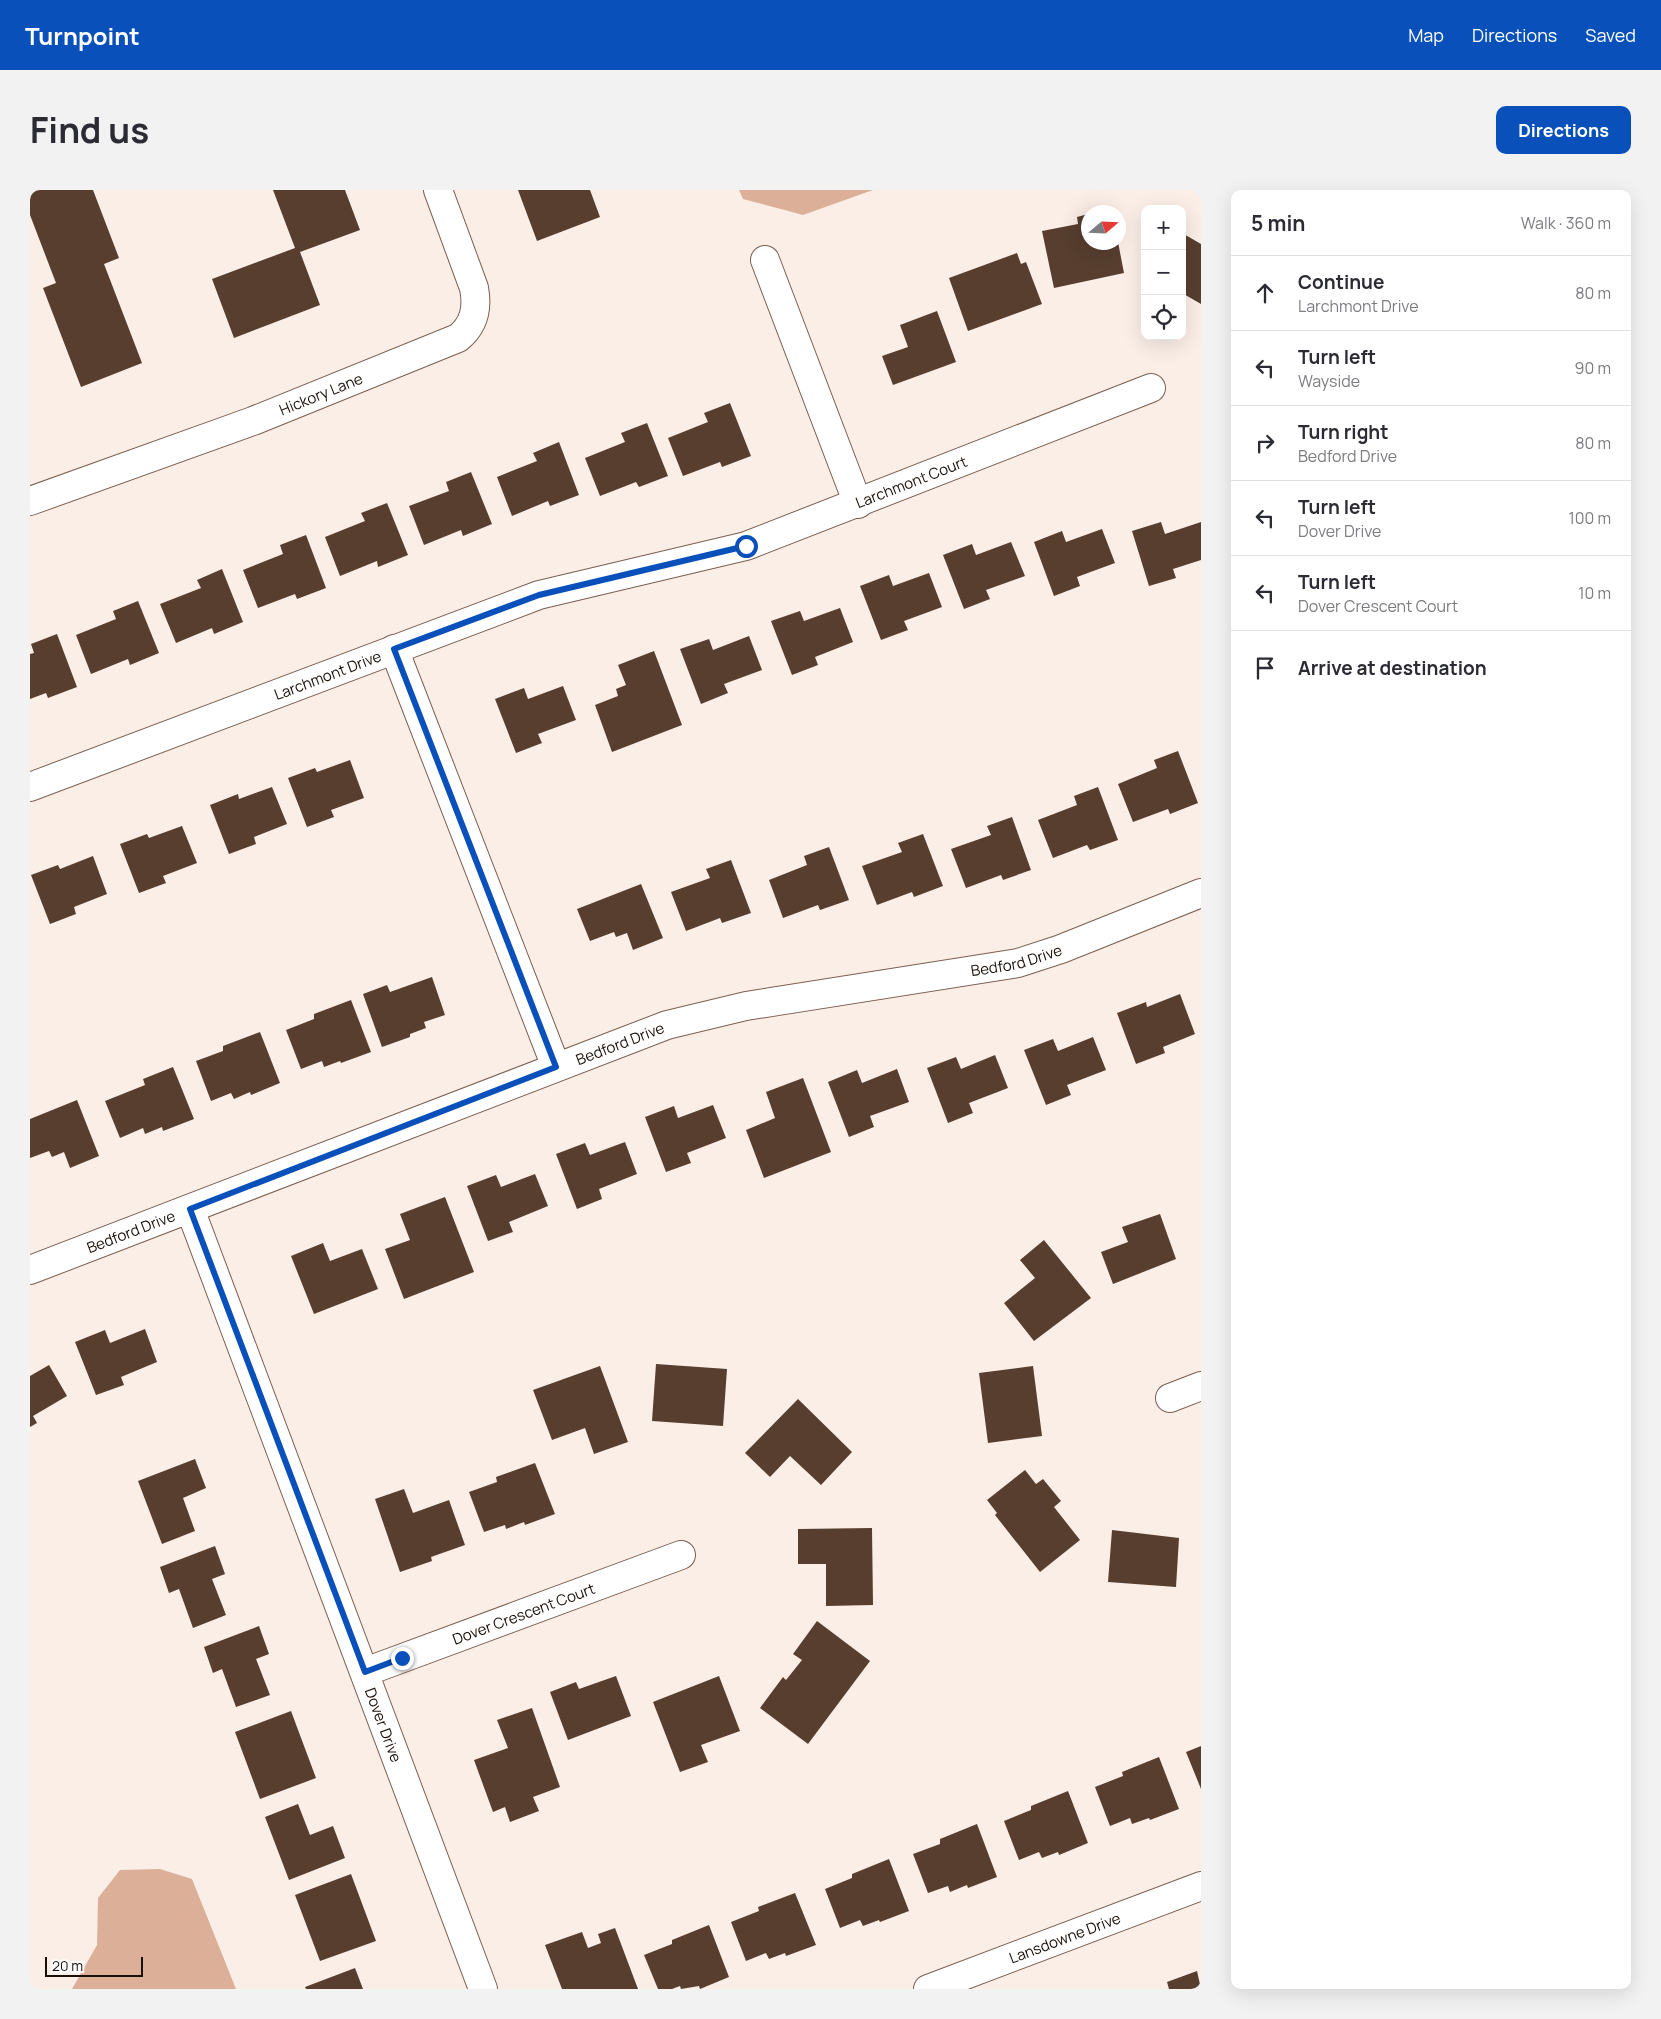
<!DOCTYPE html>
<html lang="en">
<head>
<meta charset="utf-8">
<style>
  body { margin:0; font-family:Manrope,sans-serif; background:#f2f2f3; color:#2b2b33 }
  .controls { position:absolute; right:15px; top:15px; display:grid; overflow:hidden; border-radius:10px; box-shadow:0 5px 20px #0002 }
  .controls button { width:45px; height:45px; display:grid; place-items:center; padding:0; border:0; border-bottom:1px solid #e1e1e2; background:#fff; color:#2b2b33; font:25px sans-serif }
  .compass { position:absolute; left:1051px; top:15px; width:45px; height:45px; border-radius:50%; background:#fff; box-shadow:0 5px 20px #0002; rotate:71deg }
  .scale { position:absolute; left:15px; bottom:12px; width:98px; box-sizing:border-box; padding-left:5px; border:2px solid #190f09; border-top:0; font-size:14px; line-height:18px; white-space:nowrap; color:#190f09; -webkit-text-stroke:4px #fefefe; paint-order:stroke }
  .stop { position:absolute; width:15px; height:15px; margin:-11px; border:4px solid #0950bb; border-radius:50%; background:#fff }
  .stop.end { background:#0950bb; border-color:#fff; box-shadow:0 1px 5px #0008 }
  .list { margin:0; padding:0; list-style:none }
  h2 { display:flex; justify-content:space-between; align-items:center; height:65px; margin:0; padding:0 20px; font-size:21px }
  h2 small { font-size:16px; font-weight:400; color:#7c7c81 }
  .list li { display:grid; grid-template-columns:32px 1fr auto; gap:15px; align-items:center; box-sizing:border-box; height:75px; padding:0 20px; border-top:1px solid #e1e1e2 }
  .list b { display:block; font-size:19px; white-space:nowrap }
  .list p { margin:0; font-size:16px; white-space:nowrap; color:#7c7c81 }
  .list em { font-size:16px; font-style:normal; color:#7c7c81 }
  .icon { flex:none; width:28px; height:28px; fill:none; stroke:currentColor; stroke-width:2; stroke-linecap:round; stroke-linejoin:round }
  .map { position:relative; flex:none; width:1171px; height:1799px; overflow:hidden; border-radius:10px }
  header { display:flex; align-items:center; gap:30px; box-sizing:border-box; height:70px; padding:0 25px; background:#0950bb; color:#fff }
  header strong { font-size:24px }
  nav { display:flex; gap:28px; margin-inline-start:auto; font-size:18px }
  .intro { display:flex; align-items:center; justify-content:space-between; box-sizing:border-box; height:120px; padding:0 30px }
  h1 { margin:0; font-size:35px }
  .button { padding:12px 22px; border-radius:10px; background:#0950bb; color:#fff; font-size:18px; font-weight:700 }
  main { display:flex; gap:30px; padding:0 30px }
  aside { flex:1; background:#fff; border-radius:10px; box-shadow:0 5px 20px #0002 }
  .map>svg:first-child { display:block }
  .forest { fill:#dcb098 }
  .building { fill:#573e2f }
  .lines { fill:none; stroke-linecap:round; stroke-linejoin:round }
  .minor-casing { stroke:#7b5f50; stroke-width:30 }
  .minor { stroke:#fff; stroke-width:28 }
  .route { stroke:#0950bb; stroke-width:6 }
  .labels { text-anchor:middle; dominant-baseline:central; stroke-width:5; stroke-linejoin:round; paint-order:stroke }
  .street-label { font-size:15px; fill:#190f09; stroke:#fefefe }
</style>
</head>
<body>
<header>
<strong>Turnpoint</strong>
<nav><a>Map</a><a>Directions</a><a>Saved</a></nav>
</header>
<div class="intro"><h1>Find us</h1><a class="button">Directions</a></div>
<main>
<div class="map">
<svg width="1171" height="1799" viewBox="0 0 1171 1799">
  <rect width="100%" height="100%" fill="#fbeee7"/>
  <path class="forest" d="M 709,0 L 843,0 L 773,25 L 713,9 Z
    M 130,1679 L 162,1689 L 206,1799 L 42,1799 L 67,1755 L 68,1708 L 90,1680 Z"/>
  <path class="building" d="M 0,0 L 63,0 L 89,68 L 74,74 L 112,173 L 51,197 L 13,98 L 26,93 L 0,25 Z
    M 243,0 L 315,0 L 330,40 L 270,62 L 290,115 L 204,148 L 182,89 L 265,58 Z
    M 488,0 L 560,0 L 570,27 L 507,51 Z
    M 1058,24 L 1058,52 L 1088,52 L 1094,83 L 1024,98 L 1012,41 L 1048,34 L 1047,27 Z
    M 1152,43 L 1171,54 L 1171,114 L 1152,103 Z
    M 987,63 L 991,74 L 996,72 L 1012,114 L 938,141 L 919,88 Z
    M 907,121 L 926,172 L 863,195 L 852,166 L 878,157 L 870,135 Z
    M 700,213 L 721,266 L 692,277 L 690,272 L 653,286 L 638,248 L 678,232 L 674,223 Z
    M 617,233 L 638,286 L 609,297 L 606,292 L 570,306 L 555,268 L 595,252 L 591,243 Z
    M 529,252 L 549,305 L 520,316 L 518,311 L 482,326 L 467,287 L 507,271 L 503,263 Z
    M 441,282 L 462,334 L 433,346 L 431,340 L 394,355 L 379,316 L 419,301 L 416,292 Z
    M 357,313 L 378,365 L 348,377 L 347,371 L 310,386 L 295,347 L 335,331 L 331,323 Z
    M 1131,332 L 1135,344 L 1171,332 L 1171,370 L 1143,379 L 1146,388 L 1119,396 L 1102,341 Z
    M 1072,339 L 1085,373 L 1047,387 L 1050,396 L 1024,406 L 1004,352 L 1032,341 L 1036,352 Z
    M 276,345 L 296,398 L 267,409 L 265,404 L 228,418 L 213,380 L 253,364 L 250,355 Z
    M 981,352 L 995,386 L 956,400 L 960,409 L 934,419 L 913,365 L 942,354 L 946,365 Z
    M 192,379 L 213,432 L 184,444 L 182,438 L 146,453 L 130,414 L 171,398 L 167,390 Z
    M 899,383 L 912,417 L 874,431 L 878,440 L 851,450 L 830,396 L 859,385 L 863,396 Z
    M 108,411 L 129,463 L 100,475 L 98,469 L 61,484 L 46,445 L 86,429 L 83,421 Z
    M 810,418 L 823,452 L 785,467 L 788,475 L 762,485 L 741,431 L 770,421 L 774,431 Z
    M 27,444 L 47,497 L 18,508 L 16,503 L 0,509 L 0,464 L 4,463 L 1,454 Z
    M 719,446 L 732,480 L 694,494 L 698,503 L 671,514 L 650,459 L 679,449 L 683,460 Z
    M 624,461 L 652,535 L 582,562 L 565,515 L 588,506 L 586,499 L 596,495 L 588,475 Z
    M 533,496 L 546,530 L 508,544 L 512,553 L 486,563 L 465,509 L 494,498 L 498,509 Z
    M 1148,561 L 1168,613 L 1140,624 L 1138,619 L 1103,632 L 1088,594 L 1127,578 L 1124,570 Z
    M 320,570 L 334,608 L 301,620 L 304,627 L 277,637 L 258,588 L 285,578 L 287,582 Z
    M 242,597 L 257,634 L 224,647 L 226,654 L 199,664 L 180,615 L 208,604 L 209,609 Z
    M 1068,597 L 1088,650 L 1060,660 L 1057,655 L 1023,668 L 1008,630 L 1047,615 L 1044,606 Z
    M 982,627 L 1001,680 L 973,690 L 971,685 L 936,698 L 921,659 L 961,645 L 957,636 Z
    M 152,636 L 167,673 L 133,686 L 136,693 L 109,703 L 90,654 L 117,644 L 119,648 Z
    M 893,644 L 913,696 L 884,707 L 882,702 L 847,715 L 832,676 L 872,662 L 868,653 Z
    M 799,657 L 819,710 L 790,720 L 788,715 L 753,728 L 739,690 L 777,675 L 774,666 Z
    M 63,666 L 77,704 L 44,717 L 46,724 L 20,734 L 1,685 L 28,675 L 30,679 Z
    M 701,670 L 721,723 L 692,733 L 690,728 L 656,741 L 641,702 L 680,688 L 676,679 Z
    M 611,694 L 633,748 L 603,760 L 597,743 L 586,747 L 584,742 L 560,751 L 547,719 Z
    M 402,787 L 415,825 L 394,832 L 396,838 L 380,844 L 380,847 L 352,857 L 333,804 L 357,795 L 360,802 Z
    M 1150,804 L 1165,844 L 1133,857 L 1135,863 L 1106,874 L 1087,823 L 1116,812 L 1117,817 Z
    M 321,810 L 341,862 L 311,873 L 310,871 L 294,877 L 292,871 L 271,879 L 256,840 L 284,829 L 284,824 Z
    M 230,842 L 250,893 L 221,905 L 220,902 L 204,909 L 201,903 L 181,911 L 166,871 L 193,861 L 193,856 Z
    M 1063,847 L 1076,880 L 1037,895 L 1041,905 L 1016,915 L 994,860 L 1023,849 L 1028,861 Z
    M 965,865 L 978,898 L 939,913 L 943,923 L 918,933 L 897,878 L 926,867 L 931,879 Z
    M 143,877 L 164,929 L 133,941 L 132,937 L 115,944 L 113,938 L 90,948 L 75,911 L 115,895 L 113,889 Z
    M 867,879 L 879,912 L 840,926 L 844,937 L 819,947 L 798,892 L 827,880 L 832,893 Z
    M 773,888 L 801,962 L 734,988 L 716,940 L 745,928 L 736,902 Z
    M 47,910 L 69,966 L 40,978 L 34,962 L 22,967 L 19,961 L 0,968 L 0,929 Z
    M 683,915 L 696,948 L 657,963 L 661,973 L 636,982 L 615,927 L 644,916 L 648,928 Z
    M 595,952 L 607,984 L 569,999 L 572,1009 L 547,1019 L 526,964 L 555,953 L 560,965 Z
    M 505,984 L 518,1016 L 479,1032 L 483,1042 L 458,1051 L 437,996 L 466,985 L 471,997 Z
    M 415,1007 L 444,1082 L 374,1109 L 355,1059 L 380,1050 L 370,1024 Z
    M 1130,1024 L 1146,1069 L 1083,1094 L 1071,1062 L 1098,1052 L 1092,1037 Z
    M 1014,1050 L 1061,1108 L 1004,1151 L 974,1113 L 1005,1088 L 990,1070 Z
    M 293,1053 L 300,1071 L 332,1059 L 348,1099 L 284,1124 L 261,1066 Z
    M 115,1139 L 127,1172 L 91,1187 L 94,1195 L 66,1205 L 45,1152 L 75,1140 L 80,1153 Z
    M 626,1174 L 697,1179 L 693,1236 L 622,1231 Z
    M 19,1175 L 37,1206 L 3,1226 L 7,1233 L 0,1237 L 0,1186 Z
    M 570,1176 L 598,1252 L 564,1264 L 555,1238 L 522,1250 L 503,1200 Z
    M 1003,1176 L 1012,1246 L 958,1253 L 949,1183 Z
    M 768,1209 L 822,1262 L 791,1295 L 760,1266 L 740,1287 L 715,1263 Z
    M 165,1269 L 176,1298 L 153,1308 L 165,1341 L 132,1354 L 108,1291 Z
    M 505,1273 L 525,1324 L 495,1335 L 494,1332 L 476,1339 L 475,1335 L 454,1342 L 439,1302 L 467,1292 L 466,1287 Z
    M 995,1280 L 1006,1294 L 1013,1289 L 1031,1311 L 1024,1317 L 1050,1350 L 1010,1382 L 965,1325 L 967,1323 L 957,1310 Z
    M 374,1299 L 383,1323 L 419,1310 L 435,1355 L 401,1367 L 402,1371 L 370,1382 L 345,1309 Z
    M 842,1338 L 843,1415 L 796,1416 L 796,1374 L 768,1374 L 768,1339 Z
    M 1082,1340 L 1149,1348 L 1146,1397 L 1078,1392 Z
    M 185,1356 L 195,1384 L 182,1389 L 196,1425 L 163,1438 L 149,1399 L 139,1403 L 130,1377 Z
    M 787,1431 L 840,1471 L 778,1554 L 730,1518 L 753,1487 L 756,1490 L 772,1470 L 763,1464 Z
    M 229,1436 L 239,1464 L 226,1469 L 240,1505 L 206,1517 L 192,1479 L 183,1483 L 174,1457 Z
    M 586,1486 L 601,1526 L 538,1550 L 520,1502 L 546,1492 L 549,1499 Z
    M 689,1486 L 710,1541 L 671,1555 L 678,1572 L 650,1582 L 623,1512 Z
    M 502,1518 L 530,1597 L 503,1607 L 509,1621 L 480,1632 L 475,1617 L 463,1622 L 444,1570 L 478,1558 L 467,1530 Z
    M 261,1521 L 286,1588 L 230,1609 L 205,1542 Z
    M 1171,1556 L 1171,1599 L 1156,1562 Z
    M 1129,1567 L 1149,1619 L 1120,1630 L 1119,1628 L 1102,1634 L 1100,1628 L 1080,1636 L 1065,1597 L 1093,1586 L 1092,1582 Z
    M 1038,1601 L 1058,1653 L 1029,1665 L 1028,1662 L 1012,1668 L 1009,1662 L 989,1670 L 974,1631 L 1001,1620 L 1001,1616 Z
    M 268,1614 L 280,1645 L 303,1636 L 315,1668 L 259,1690 L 235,1627 Z
    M 947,1634 L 967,1687 L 938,1698 L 937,1695 L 920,1702 L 918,1696 L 898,1703 L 883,1664 L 910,1654 L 910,1649 Z
    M 859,1669 L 879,1721 L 850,1732 L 849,1730 L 833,1736 L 830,1730 L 810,1738 L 795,1699 L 822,1688 L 822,1684 Z
    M 321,1684 L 346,1751 L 290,1771 L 265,1705 Z
    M 765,1703 L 786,1755 L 756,1766 L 755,1763 L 739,1769 L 736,1763 L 716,1771 L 701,1732 L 729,1721 L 728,1717 Z
    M 679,1735 L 699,1787 L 670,1799 L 669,1796 L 651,1799 L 650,1796 L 642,1799 L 628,1799 L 614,1765 L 642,1754 L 642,1750 Z
    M 585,1738 L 608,1799 L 532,1799 L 515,1755 L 552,1742 L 558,1758 L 571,1753 L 568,1744 Z
    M 325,1778 L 333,1799 L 276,1799 L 275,1797 Z
    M 1167,1781 L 1171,1799 L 1139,1799 L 1137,1792 Z"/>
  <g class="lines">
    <g class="minor-casing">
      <g id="minor">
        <path d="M 735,70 L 828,314"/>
        <path id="s1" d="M 0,311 L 223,231 L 428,148 C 444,135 448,119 444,98 L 408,0"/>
        <path d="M 364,459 L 526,877"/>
        <path id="s2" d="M 0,597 L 509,405 L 716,356 L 1121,198"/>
        <path id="s3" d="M 160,1019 L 453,1799"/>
        <path id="s4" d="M 0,1080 L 637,835 L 716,816 L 988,773 L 1031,759 L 1171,703"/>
        <path d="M 1140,1208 L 1171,1196"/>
        <path id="s5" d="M 335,1482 L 651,1365"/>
        <path id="s6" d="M 898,1799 L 1171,1696"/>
      </g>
    </g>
    <use href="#minor" class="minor"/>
  </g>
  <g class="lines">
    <path class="route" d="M 372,1468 L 335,1482 L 160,1019 L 526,877 L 364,459 L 509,405 L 716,356"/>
  </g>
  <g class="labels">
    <g class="street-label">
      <text stroke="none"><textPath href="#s1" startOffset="310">Hickory Lane</textPath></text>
      <text stroke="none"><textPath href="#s2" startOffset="934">Larchmont Court</textPath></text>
      <text stroke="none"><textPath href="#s2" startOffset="318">Larchmont Drive</textPath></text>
      <text stroke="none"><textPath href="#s4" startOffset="1038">Bedford Drive</textPath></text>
      <text stroke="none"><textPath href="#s4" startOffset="632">Bedford Drive</textPath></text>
      <text stroke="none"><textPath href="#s4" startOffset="108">Bedford Drive</textPath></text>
      <text stroke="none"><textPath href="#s5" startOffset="169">Dover Crescent Court</textPath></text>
      <text stroke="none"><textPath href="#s3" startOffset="551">Dover Drive</textPath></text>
      <text stroke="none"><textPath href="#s6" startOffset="146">Lansdowne Drive</textPath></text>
    </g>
  </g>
</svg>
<div class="controls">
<button>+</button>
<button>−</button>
<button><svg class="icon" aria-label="locate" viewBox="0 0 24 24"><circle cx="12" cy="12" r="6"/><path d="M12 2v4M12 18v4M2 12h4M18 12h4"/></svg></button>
</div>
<svg class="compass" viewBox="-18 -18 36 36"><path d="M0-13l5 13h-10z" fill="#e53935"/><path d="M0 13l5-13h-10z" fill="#7c7c81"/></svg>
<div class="scale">20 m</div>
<div class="stop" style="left:716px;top:356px"></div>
<div class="stop end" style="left:372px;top:1468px"></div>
</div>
<aside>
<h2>5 min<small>Walk · 360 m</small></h2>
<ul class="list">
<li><svg class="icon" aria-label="ahead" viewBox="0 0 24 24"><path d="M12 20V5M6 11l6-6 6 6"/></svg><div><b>Continue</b><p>Larchmont Drive</p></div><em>80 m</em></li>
<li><svg class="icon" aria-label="left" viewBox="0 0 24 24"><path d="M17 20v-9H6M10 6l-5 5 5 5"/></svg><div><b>Turn left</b><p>Wayside</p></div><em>90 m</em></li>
<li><svg class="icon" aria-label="right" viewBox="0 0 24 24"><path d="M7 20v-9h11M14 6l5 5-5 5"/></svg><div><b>Turn right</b><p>Bedford Drive</p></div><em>80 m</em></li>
<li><svg class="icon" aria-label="left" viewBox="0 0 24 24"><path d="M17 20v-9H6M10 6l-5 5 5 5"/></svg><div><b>Turn left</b><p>Dover Drive</p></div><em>100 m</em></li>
<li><svg class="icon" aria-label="left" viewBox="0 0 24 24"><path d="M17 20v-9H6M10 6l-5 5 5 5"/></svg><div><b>Turn left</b><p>Dover Crescent Court</p></div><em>10 m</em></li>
<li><svg class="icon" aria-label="arrive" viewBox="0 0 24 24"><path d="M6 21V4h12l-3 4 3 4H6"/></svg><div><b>Arrive at destination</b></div></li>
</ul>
</aside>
</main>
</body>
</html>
